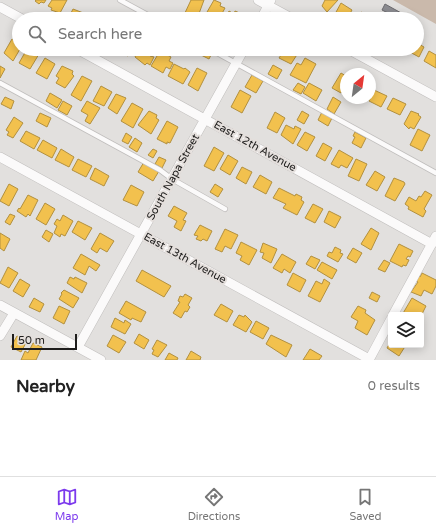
<!DOCTYPE html>
<html lang="en">
<head>
<meta charset="utf-8">
<style>
  body { margin:0; font-family:"Varela Round",sans-serif; background:#f6f6f6; color:#222 }
  .controls { position:absolute; right:12px; bottom:12px; display:grid; overflow:hidden; border-radius:4px; box-shadow:0 2px 10px #0003 }
  .controls button { width:36px; height:36px; display:grid; place-items:center; padding:0; border:0; border-bottom:1px solid #e0e0e0; background:#fff; color:#222; font:20px sans-serif }
  .compass { position:absolute; left:340px; top:68px; width:36px; height:36px; border-radius:50%; background:#fff; box-shadow:0 2px 10px #0003; rotate:29deg }
  .scale { position:absolute; left:12px; bottom:10px; width:65px; box-sizing:border-box; padding-left:4px; border:2px solid #1e1d1c; border-top:0; font-size:11px; line-height:14px; white-space:nowrap; color:#1e1d1c; -webkit-text-stroke:3px #e4dfdc; paint-order:stroke }
  .list { margin:0; padding:0; list-style:none }
  h2 { display:flex; justify-content:space-between; align-items:center; height:52px; margin:0; padding:0 16px; font-size:17px }
  h2 small { font-size:13px; font-weight:400; color:#767676 }
  .icon { flex:none; width:22px; height:22px; fill:none; stroke:currentColor; stroke-width:2; stroke-linecap:round; stroke-linejoin:round }
  .map { position:relative; flex:none; width:436px; height:360px; overflow:hidden }
  .search { position:absolute; background:#fff; box-shadow:0 2px 10px #0003; left:12px; right:12px; top:12px; height:44px; display:flex; align-items:center; gap:10px; box-sizing:border-box; padding:0 14px; border-radius:22px; color:#767676; font-size:15px }
  .sheet { height:116px; background:#fff }
  nav { display:flex; justify-content:space-around; align-items:center; box-sizing:border-box; height:56px; border-top:1px solid #e0e0e0; background:#fff; font-size:11px; color:#767676 }
  nav a { display:grid; justify-items:center; gap:2px }
  nav .on { color:#7c3aed }
  .map>svg:first-child { display:block }
  .forest { fill:#cab9ab }
  .homes { fill:#f2c14e; stroke:#b2903f }
  .industry { fill:#8d8d92; stroke:#6c6b6f }
  .lines { fill:none; stroke-linecap:round; stroke-linejoin:round }
  .lane-casing { stroke:#c0bebd; stroke-width:6 }
  .street-casing { stroke:#c0bebd; stroke-width:10 }
  .lane { stroke:#fbfafa; stroke-width:4.5 }
  .street { stroke:#fbfafa; stroke-width:9 }
  .labels { text-anchor:middle; dominant-baseline:central; stroke-width:4; stroke-linejoin:round; paint-order:stroke }
  .street-label { font-size:11px; fill:#1e1d1c; stroke:#e4dfdc }
</style>
</head>
<body>
<div class="map">
<svg width="436" height="360" viewBox="0 0 436 360">
  <rect width="100%" height="100%" fill="#e2e0de"/>
  <path class="forest" d="M 393,0 L 436,0 L 436,24 Z"/>
  <path class="homes" d="M 36,0 L 46,0 L 44,3 L 41,2 L 39,4 L 35,1 Z
    M 52,0 L 67,0 L 60,13 L 51,10 L 52,8 L 48,6 Z
    M 191,0 L 204,0 L 197,19 L 191,19 L 184,15 Z
    M 214,0 L 221,3 L 220,6 L 225,8 L 219,19 L 203,19 Z
    M 325,0 L 338,0 L 327,12 L 322,6 Z
    M 341,3 L 352,10 L 347,19 L 335,14 Z
    M 73,9 L 86,14 L 83,19 L 68,19 Z
    M 229,11 L 234,14 L 235,11 L 242,14 L 239,19 L 225,19 Z
    M 361,12 L 374,19 L 357,19 Z
    M 97,14 L 103,19 L 91,19 L 93,16 L 96,16 Z
    M 12,39 L 19,43 L 20,49 L 13,61 L 4,53 Z
    M 417,43 L 424,47 L 419,57 L 406,50 L 417,49 Z
    M 27,49 L 37,49 L 36,52 L 39,54 L 30,69 L 19,63 Z
    M 121,49 L 132,49 L 128,56 L 122,53 L 124,50 Z
    M 139,49 L 154,50 L 150,56 L 154,57 L 150,65 L 147,63 L 145,65 L 135,57 Z
    M 205,49 L 213,51 L 209,59 L 201,55 Z
    M 268,49 L 279,49 L 276,54 Z
    M 285,49 L 300,50 L 291,64 L 279,58 Z
    M 160,51 L 171,57 L 169,61 L 173,63 L 170,69 L 166,67 L 163,73 L 151,66 Z
    M 429,51 L 436,55 L 436,68 L 424,61 Z
    M 45,58 L 55,64 L 47,79 L 36,73 Z
    M 305,58 L 316,64 L 306,83 L 290,75 L 297,63 L 301,65 Z
    M 174,64 L 184,69 L 185,68 L 190,72 L 183,84 L 168,76 Z
    M 273,65 L 282,70 L 277,79 L 268,74 Z
    M 0,66 L 5,69 L 0,78 Z
    M 62,66 L 73,71 L 72,74 L 74,76 L 65,88 L 56,83 L 59,78 L 56,76 Z
    M 197,68 L 207,73 L 198,91 L 188,85 Z
    M 341,73 L 346,76 L 346,85 L 341,93 L 332,88 Z
    M 252,75 L 263,81 L 256,93 L 245,87 Z
    M 82,76 L 92,81 L 81,101 L 71,95 Z
    M 298,83 L 305,87 L 301,94 L 293,90 Z
    M 309,83 L 322,90 L 316,101 L 303,93 Z
    M 101,86 L 112,92 L 104,106 L 93,101 Z
    M 240,90 L 251,96 L 242,113 L 231,107 Z
    M 374,90 L 387,96 L 381,107 L 369,101 Z
    M 50,93 L 62,100 L 57,108 L 46,101 Z
    M 116,94 L 126,98 L 117,114 L 108,108 Z
    M 5,97 L 14,101 L 11,109 L 1,104 Z
    M 333,97 L 341,102 L 334,114 L 327,109 Z
    M 393,98 L 406,104 L 400,115 L 387,109 Z
    M 63,101 L 72,106 L 67,115 L 58,110 Z
    M 87,101 L 100,108 L 90,124 L 85,121 L 88,115 L 81,111 Z
    M 132,103 L 143,109 L 133,128 L 121,121 Z
    M 149,111 L 157,115 L 156,118 L 159,120 L 151,134 L 138,125 Z
    M 302,111 L 309,115 L 304,124 L 297,120 Z
    M 411,111 L 419,114 L 418,115 L 421,117 L 414,129 L 410,127 L 409,129 L 404,124 Z
    M 275,112 L 285,118 L 277,133 L 267,128 Z
    M 322,112 L 332,118 L 328,126 L 318,120 Z
    M 40,113 L 51,118 L 47,127 L 36,121 Z
    M 14,117 L 23,123 L 13,138 L 7,135 L 9,132 L 6,130 Z
    M 167,121 L 178,127 L 170,143 L 167,142 L 167,144 L 157,139 Z
    M 286,125 L 294,129 L 295,126 L 301,129 L 293,144 L 281,135 Z
    M 418,129 L 430,135 L 422,151 L 410,145 Z
    M 26,131 L 40,138 L 34,149 L 20,141 Z
    M 305,132 L 315,137 L 307,151 L 297,145 Z
    M 355,132 L 366,138 L 361,148 L 352,143 L 355,137 L 353,136 Z
    M 126,133 L 132,137 L 128,144 L 122,141 Z
    M 135,138 L 142,143 L 137,152 L 129,147 Z
    M 43,140 L 57,148 L 52,158 L 37,150 Z
    M 323,143 L 332,148 L 325,161 L 316,156 Z
    M 214,147 L 224,153 L 214,171 L 204,166 Z
    M 61,149 L 74,157 L 69,167 L 55,160 Z
    M 153,149 L 157,151 L 153,158 L 148,155 Z
    M 339,150 L 353,158 L 347,168 L 341,165 L 339,168 L 331,164 Z
    M 228,155 L 238,161 L 230,175 L 220,169 Z
    M 159,157 L 166,160 L 162,168 L 155,164 Z
    M 78,159 L 92,166 L 86,177 L 72,170 Z
    M 356,159 L 367,164 L 359,181 L 348,176 Z
    M 144,162 L 159,171 L 153,181 L 138,172 Z
    M 242,167 L 252,172 L 246,184 L 236,178 Z
    M 95,168 L 109,176 L 104,186 L 90,179 Z
    M 375,171 L 385,177 L 377,191 L 366,185 Z
    M 260,175 L 272,182 L 266,194 L 253,187 Z
    M 394,178 L 404,182 L 405,184 L 395,201 L 385,196 Z
    M 9,184 L 18,189 L 9,206 L 0,201 Z
    M 215,184 L 223,189 L 218,197 L 210,192 Z
    M 131,185 L 144,192 L 137,206 L 123,200 Z
    M 279,188 L 295,196 L 296,194 L 302,197 L 301,200 L 304,202 L 297,215 L 283,208 L 286,204 L 273,198 Z
    M 425,191 L 432,195 L 424,209 L 426,211 L 423,217 L 408,209 L 409,207 L 405,204 L 409,197 L 416,201 L 419,196 L 421,197 Z
    M 28,195 L 38,200 L 30,216 L 28,214 L 26,217 L 17,211 L 19,208 L 20,209 Z
    M 45,203 L 55,209 L 46,225 L 36,219 Z
    M 313,204 L 323,209 L 315,223 L 305,218 Z
    M 174,206 L 187,213 L 183,220 L 186,221 L 181,231 L 174,227 L 177,221 L 168,216 Z
    M 329,211 L 341,217 L 335,228 L 324,222 Z
    M 10,214 L 15,216 L 10,225 L 5,222 Z
    M 63,215 L 73,221 L 65,236 L 61,234 L 60,237 L 54,233 L 57,226 L 54,224 L 57,219 L 60,221 Z
    M 78,221 L 92,228 L 85,240 L 72,232 Z
    M 200,225 L 212,231 L 207,241 L 203,239 L 201,241 L 196,239 L 198,236 L 194,235 Z
    M 371,228 L 379,233 L 371,250 L 361,244 Z
    M 225,229 L 238,235 L 231,249 L 225,246 L 222,252 L 215,249 Z
    M 46,230 L 53,234 L 49,242 L 42,237 Z
    M 0,233 L 10,239 L 4,251 L 0,248 Z
    M 100,233 L 114,241 L 107,252 L 100,248 L 97,253 L 91,249 Z
    M 241,242 L 257,250 L 249,265 L 240,260 L 242,256 L 236,253 Z
    M 263,243 L 277,249 L 271,263 L 262,258 L 264,253 L 260,252 Z
    M 399,244 L 413,251 L 410,257 L 408,256 L 406,259 L 409,260 L 406,266 L 403,265 L 402,267 L 390,261 Z
    M 335,247 L 341,250 L 340,253 L 343,254 L 338,262 L 327,256 L 329,252 L 332,253 Z
    M 353,248 L 362,253 L 356,263 L 347,258 Z
    M 81,254 L 100,265 L 96,271 L 89,266 L 85,275 L 73,268 Z
    M 282,254 L 296,262 L 290,273 L 284,269 L 282,273 L 273,268 Z
    M 311,256 L 320,260 L 315,269 L 306,264 Z
    M 384,260 L 390,263 L 385,272 L 378,269 Z
    M 322,262 L 337,270 L 332,279 L 317,270 Z
    M 8,267 L 18,273 L 9,288 L 0,283 Z
    M 142,270 L 171,286 L 164,297 L 136,281 Z
    M 293,273 L 306,280 L 300,292 L 287,285 Z
    M 422,273 L 436,280 L 436,286 L 432,294 L 424,290 L 421,296 L 411,292 L 418,282 L 416,281 L 419,276 L 420,277 Z
    M 70,277 L 74,279 L 75,277 L 87,283 L 82,293 L 67,283 Z
    M 20,279 L 30,285 L 23,297 L 13,291 Z
    M 324,279 L 330,283 L 320,302 L 308,296 L 316,281 L 322,284 Z
    M 64,290 L 79,298 L 73,308 L 59,299 L 62,294 L 61,293 Z
    M 372,292 L 380,296 L 377,302 L 369,298 Z
    M 185,294 L 192,298 L 188,305 L 190,307 L 187,312 L 185,311 L 181,318 L 173,313 L 180,302 L 178,301 L 180,296 L 183,297 Z
    M 34,298 L 44,304 L 40,312 L 29,307 Z
    M 412,298 L 426,306 L 421,316 L 402,315 Z
    M 126,301 L 146,312 L 141,322 L 132,318 L 131,320 L 119,313 Z
    M 221,304 L 233,311 L 227,322 L 214,315 Z
    M 59,306 L 70,311 L 64,324 L 53,318 Z
    M 358,306 L 366,310 L 365,313 L 375,320 L 367,335 L 355,328 L 358,321 L 351,317 Z
    M 239,315 L 244,317 L 245,315 L 252,322 L 246,332 L 233,325 Z
    M 115,318 L 124,323 L 125,320 L 131,324 L 125,334 L 111,327 Z
    M 256,321 L 269,328 L 263,339 L 250,332 Z
    M 139,334 L 149,340 L 144,349 L 134,343 Z
    M 113,335 L 126,342 L 119,353 L 107,346 Z
    M 271,335 L 292,345 L 286,357 L 266,344 Z
    M 17,336 L 27,341 L 21,352 L 11,347 Z
    M 157,340 L 167,345 L 158,357 L 152,354 L 154,350 L 152,349 Z
    M 391,341 L 391,345 L 406,345 L 399,356 L 387,348 Z
    M 33,343 L 42,347 L 36,360 L 21,360 L 25,351 L 28,353 Z
    M 310,349 L 322,356 L 319,360 L 303,360 Z
    M 191,351 L 201,357 L 200,360 L 186,360 Z
    M 169,353 L 178,358 L 177,360 L 165,360 Z"/>
  <path class="industry" d="M 385,4 L 403,14 L 400,19 L 392,19 L 387,16 L 388,13 L 382,10 Z"/>
  <g class="lines">
    <g class="lane-casing">
      <path id="lane" d="M 120,0 L 155,19
        M 210,49 L 436,173
        M 0,83 L 160,170 L 172,179 L 225,209"/>
    </g>
    <g class="street-casing">
      <path id="street" d="M 258,0 L 293,19
        M 0,7 L 22,19
        M 261,19 L 271,0
        M 77,49 L 432,244
        M 348,49 L 436,97
        M 0,157 L 369,359
        M 0,305 L 101,360
        M 393,315 L 436,236
        M 0,336 L 14,313
        M 78,347 L 244,49
        M 369,360 L 391,319"/>
    </g>
    <use href="#lane" class="lane"/>
    <use href="#street" class="street"/>
  </g>
  <g class="labels">
    <g class="street-label">
      <text transform="translate(255 146) rotate(29)">East 12th Avenue</text>
      <text transform="translate(173 177) rotate(-61)">South Napa Street</text>
      <text transform="translate(185 258) rotate(29)">East 13th Avenue</text>
    </g>
  </g>
</svg>
<div class="controls">
<button><svg class="icon" aria-label="layers" viewBox="0 0 24 24"><path d="M12 4l9 5-9 5-9-5zM3 14l9 5 9-5"/></svg></button>
</div>
<svg class="compass" viewBox="-18 -18 36 36"><path d="M0-13l5 13h-10z" fill="#e53935"/><path d="M0 13l5-13h-10z" fill="#767676"/></svg>
<div class="scale">50 m</div>
<div class="search"><svg class="icon" aria-label="search" viewBox="0 0 24 24"><circle cx="10" cy="10" r="6"/><path d="M15 15l6 6"/></svg>Search here</div>
</div>
<section class="sheet">
<h2>Nearby<small>0 results</small></h2>
<ul class="list">
</ul>
</section>
<nav>
<a class="on"><svg class="icon" aria-label="map" viewBox="0 0 24 24"><path d="M3 6l6-2 6 2 6-2v14l-6 2-6-2-6 2zM9 4v14M15 6v14"/></svg>Map</a>
<a><svg class="icon" aria-label="directions" viewBox="0 0 24 24"><path d="M12 3l9 9-9 9-9-9zM9 14v-3h6M13 9l2 2-2 2"/></svg>Directions</a>
<a><svg class="icon" aria-label="saved" viewBox="0 0 24 24"><path d="M7 4h10v16l-5-4-5 4z"/></svg>Saved</a>
</nav>
</body>
</html>
